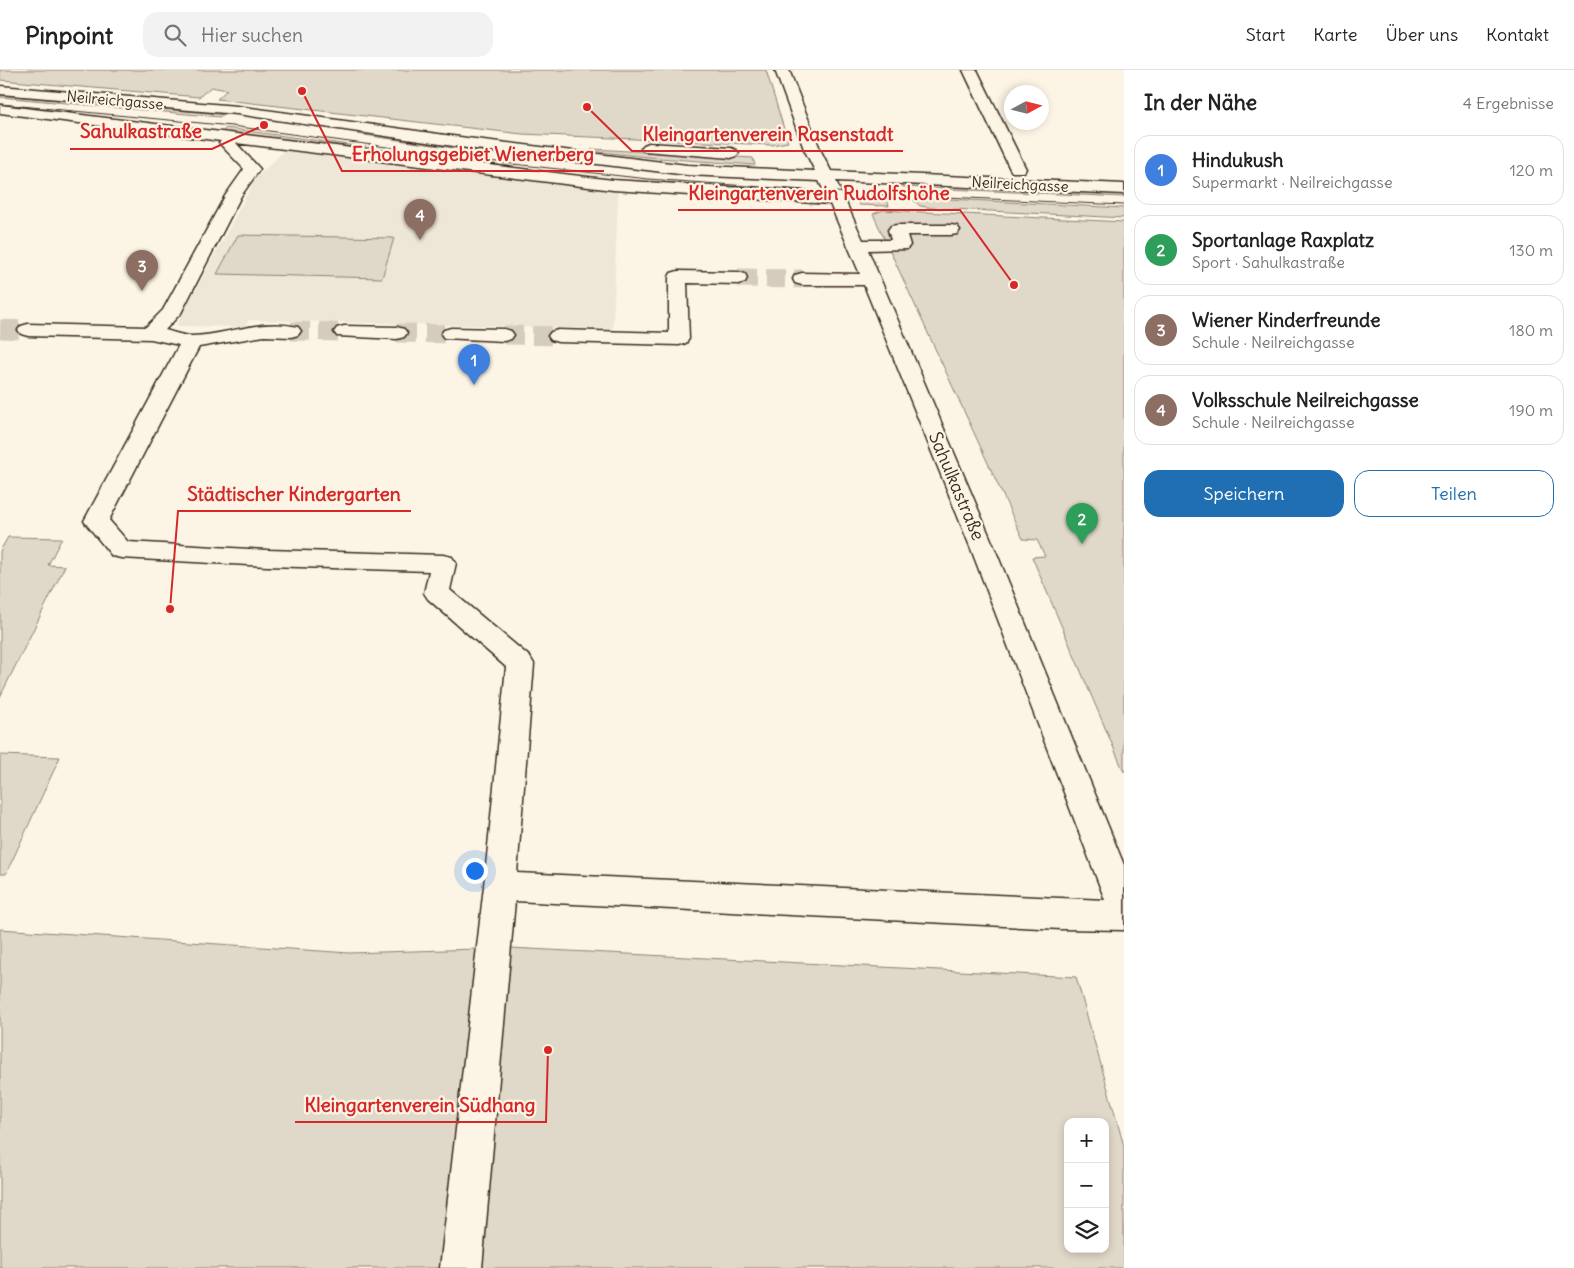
<!DOCTYPE html>
<html lang="de">
<head>
<meta charset="utf-8">
<style>
  body { margin:0; font-family:Delius,sans-serif; background:#f2f2f2; color:#222 }
  .controls { position:absolute; right:15px; bottom:15px; display:grid; overflow:hidden; border-radius:10px; box-shadow:0 2px 8px #0003 }
  .controls button { width:45px; height:45px; display:grid; place-items:center; padding:0; border:0; border-bottom:1px solid #e0e0e0; background:#fff; color:#222; font:25px sans-serif }
  .compass { position:absolute; left:1004px; top:15px; width:45px; height:45px; border-radius:50%; background:#fff; box-shadow:0 2px 8px #0003; rotate:83deg }
  .you { position:absolute; left:474px; top:800px; width:18px; height:18px; margin:-12px; border:4px solid #fff; border-radius:50%; background:#1a73e8; box-shadow:0 0 0 8px #1a73e833 }
  .badge { display:grid; place-items:center; width:32px; height:32px; border-radius:50%; background:#1f6fb2; color:#fff; font-size:16px; font-weight:700 }
  .pin { position:absolute; translate:-50% -41px; filter:drop-shadow(0 1px 2px #0008) }
  .pin::after { content:''; position:absolute; top:26px; width:18px; height:15px; background:inherit; clip-path:polygon(0 0,100% 0,50% 100%) }
  .list { margin:0; padding:0; list-style:none }
  h2 { display:flex; justify-content:space-between; align-items:center; height:65px; margin:0; padding:0 20px; font-size:21px }
  h2 small { font-size:16px; font-weight:400; color:#767676 }
  .list li { display:grid; grid-template-columns:32px 1fr auto; gap:15px; align-items:center; box-sizing:border-box; height:70px; margin:0 10px 10px; padding:0 10px; border:1px solid #e0e0e0; border-radius:15px }
  .list b { display:block; font-size:19px; white-space:nowrap }
  .list p { margin:0; font-size:16px; white-space:nowrap; color:#767676 }
  .list em { font-size:16px; font-style:normal; color:#767676 }
  .actions { display:flex; gap:10px; padding:15px 20px }
  .actions a { flex:1; padding:11px 0; border:1px solid #1f6fb2; border-radius:15px; text-align:center; font-size:18px; color:#1f6fb2 }
  .actions .main { background:#1f6fb2; color:#fff }
  .icon { flex:none; width:28px; height:28px; fill:none; stroke:currentColor; stroke-width:2; stroke-linecap:round; stroke-linejoin:round }
  .map { position:relative; flex:none; width:1124px; height:1198px; overflow:hidden }
  header { display:flex; align-items:center; gap:30px; box-sizing:border-box; height:70px; padding:0 25px; background:#fff; border-bottom:1px solid #e0e0e0 }
  header strong { font-size:24px }
  nav { display:flex; gap:28px; margin-inline-start:auto; font-size:18px }
  .search { width:350px; height:45px; background:#f2f2f2; display:flex; align-items:center; gap:12px; box-sizing:border-box; padding:0 18px; border-radius:15px; color:#767676; font-size:19px }
  main { display:flex }
  aside { flex:1; background:#fff }
  .map>svg:first-child { display:block }
  .built { fill:#eee6d6 }
  .green { fill:#e0d8c8; stroke:#8e8173; fill-rule:evenodd }
  .lines { fill:none; stroke-linecap:round; stroke-linejoin:round }
  .minor-tunnel { stroke:#d5ccbd; stroke-width:19; stroke-dasharray:19 9; stroke-linecap:butt }
  .minor-casing { stroke:#3b2a1e; stroke-width:3 }
  .minor { fill:#fcf5e5; fill-rule:evenodd }
  .tram { stroke:#3b2a1e; stroke-width:1 }
  .labels { text-anchor:middle; dominant-baseline:central; stroke-width:4.5; stroke-linejoin:round; paint-order:stroke }
  .far-street-label { font-size:15px; fill:#3b2a1e; stroke:#fcf5e5 }
  .street-label { font-size:18px; fill:#3b2a1e; stroke:#fcf5e5 }
  .leader { fill:none; stroke:#d62828; stroke-width:2 }
  .callout-dot { fill:#d62828; stroke:#fcf5e5; stroke-width:2 }
  .callout-label { font-size:19px; text-anchor:middle; font-weight:bold; fill:#d62828; stroke:#fcf5e5; stroke-width:4.5; stroke-linejoin:round; paint-order:stroke }
</style>
</head>
<body>
<header>
<strong>Pinpoint</strong>
<div class="search"><svg class="icon" aria-label="search" viewBox="0 0 24 24"><circle cx="10" cy="10" r="6"/><path d="M15 15l6 6"/></svg>Hier suchen</div>
<nav><a>Start</a><a>Karte</a><a>Über uns</a><a>Kontakt</a></nav>
</header>
<main>
<div class="map">
<svg width="1124" height="1198" viewBox="0 0 1124 1198">
  <rect width="100%" height="100%" fill="#fcf5e5"/>
  <filter id="ink" filterUnits="userSpaceOnUse"><feTurbulence type="fractalNoise" baseFrequency=".02" numOctaves="2"/><feDisplacementMap in="SourceGraphic" scale="10" xChannelSelector="R" yChannelSelector="G"/><feConvolveMatrix kernelMatrix="1 2 1 2 8 2 1 2 1" color-interpolation-filters="sRGB"/></filter>
  <g filter="url(#ink)">
    <path class="built" d="M 291,74 L 613,115 L 618,123 L 613,259 L 249,250 L 245,257 L 176,256 L 256,108 Z"/>
    <path class="green" d="M 0,0 L 766,0 L 788,72 L 772,75 L 522,64 L 217,29 L 227,20 L 211,17 L 199,27 L 0,10 Z
      M 0,25 L 209,43 L 224,45 L 220,47 L 0,27 Z
      M 226,58 L 437,87 L 222,62 Z
      M 360,62 L 586,94 L 523,88 L 357,64 Z
      M 593,79 L 753,88 L 755,95 L 658,88 L 590,81 Z
      M 901,113 L 1124,124 L 1124,127 L 903,117 Z
      M 854,125 L 886,126 L 889,136 L 859,135 Z
      M 910,127 L 1124,138 L 1124,148 L 933,138 L 920,136 Z
      M 883,140 L 1124,152 L 1124,702 L 1032,487 L 1045,486 L 1037,470 L 1023,469 L 873,144 Z
      M 238,165 L 394,168 L 382,208 L 217,204 Z
      M 8,467 L 62,468 L 48,495 L 65,496 L 0,627 L 0,481 Z
      M 0,685 L 60,687 L 6,804 L 0,804 Z
      M 0,859 L 349,883 L 510,878 L 1076,907 L 1124,1076 L 1124,1198 L 0,1198 ZM 1068,1052 L 1105,1052 L 1105,1179 L 1068,1179 Z"/>
    <g class="lines">
      <path class="minor-tunnel" d="M 738,208 L 802,209
        M 0,259 L 28,260
        M 291,261 L 344,262
        M 397,263 L 451,264
        M 504,265 L 558,266"/>
      <g class="minor-casing">
        <path id="minor" d="M 775,0 L 789,0 L 820,79 L 831,101 L 1124,114 L 1124,124 L 836,111 L 863,170 L 891,170 L 888,160 L 891,156 L 897,155 L 951,155 L 957,156 L 960,160 L 957,164 L 951,165 L 907,165 L 910,175 L 907,179 L 868,180 L 995,479 L 1124,795 L 1124,860 L 1061,859 L 515,831 L 482,1198 L 440,1198 L 484,816 L 506,597 L 428,529 L 424,523 L 429,501 L 267,496 L 121,488 L 112,486 L 84,451 L 179,275 L 151,269 L 28,266 L 21,264 L 18,260 L 21,256 L 28,254 L 146,257 L 163,240 L 225,126 L 244,99 L 222,76 L 219,73 L 221,71 L 0,43 L 0,35 L 613,110 L 825,123 L 819,111 L 687,105 L 467,78 L 237,44 L 0,24 L 0,16 L 237,36 L 467,68 L 687,95 L 815,101 L 804,79 ZM 236,73 L 613,120 L 830,134 L 860,204 L 802,203 L 795,205 L 793,209 L 795,213 L 802,215 L 864,215 L 971,479 L 1105,830 L 517,803 L 534,594 L 530,587 L 450,520 L 456,493 L 452,487 L 443,485 L 267,480 L 128,472 L 109,450 L 199,277 L 264,266 L 291,267 L 298,265 L 301,261 L 298,257 C 262,248 228,265 192,266 C 183,266 173,262 165,260 L 181,243 L 241,126 L 260,99 Z
          M 963,0 L 977,0 L 1026,99 L 1024,102 L 1012,102 L 1010,99 Z
          M 649,73 L 731,78 L 736,80 L 739,83 L 736,86 L 731,88 L 644,81 L 641,78 L 644,75 Z
          M 678,201 L 738,202 L 745,204 L 747,208 L 745,212 L 738,214 L 687,213 L 689,269 L 686,273 L 679,275 L 558,272 L 551,270 L 548,266 L 551,262 L 558,260 L 669,263 L 669,207 L 671,203 Z
          M 344,256 L 397,257 L 404,259 L 407,263 L 404,267 L 397,269 L 337,266 L 334,262 L 337,258 Z
          M 451,258 L 504,259 L 511,261 L 514,265 L 511,269 L 504,271 L 444,268 L 441,264 L 444,260 Z"/>
      </g>
      <use href="#minor" class="minor"/>
      <path class="tram" d="M 0,34 L 232,56 L 504,93 L 648,109 L 833,122 L 1124,135"/>
    </g>
  </g>
  <g class="labels">
    <g class="far-street-label">
      <text transform="translate(115 30) rotate(5)">Neilreichgasse</text>
      <text transform="translate(1020 114) rotate(3)">Neilreichgasse</text>
    </g>
    <g class="street-label">
      <text transform="translate(957 416) rotate(67)">Sahulkastraße</text>
    </g>
  </g>
  <path class="leader" d="M264 55L212 79H70M587 37L632 81H903M302 21L342 101H604M1014 215L960 140H678M170 539L178 441H411M548 980L546 1052H295"/>
  <g class="callout-dot">
    <circle cx="264" cy="55" r="5"/>
    <circle cx="587" cy="37" r="5"/>
    <circle cx="302" cy="21" r="5"/>
    <circle cx="1014" cy="215" r="5"/>
    <circle cx="170" cy="539" r="5"/>
    <circle cx="548" cy="980" r="5"/>
  </g>
  <g class="callout-label">
    <text x="141" y="68">Sahulkastraße</text>
    <text x="768" y="71">Kleingartenverein Rasenstadt</text>
    <text x="473" y="91">Erholungsgebiet Wienerberg</text>
    <text x="819" y="130">Kleingartenverein Rudolfshöhe</text>
    <text x="294" y="431">Städtischer Kindergarten</text>
    <text x="420" y="1042">Kleingartenverein Südhang</text>
  </g>
</svg>
<div class="controls">
<button>+</button>
<button>−</button>
<button><svg class="icon" aria-label="layers" viewBox="0 0 24 24"><path d="M12 4l9 5-9 5-9-5zM3 14l9 5 9-5"/></svg></button>
</div>
<svg class="compass" viewBox="-18 -18 36 36"><path d="M0-13l5 13h-10z" fill="#e53935"/><path d="M0 13l5-13h-10z" fill="#767676"/></svg>
<div class="you"></div>
<div class="pin badge" style="left:474px;top:315px;background:#3f7fe0">1</div>
<div class="pin badge" style="left:1082px;top:474px;background:#2e9e5b">2</div>
<div class="pin badge" style="left:142px;top:221px;background:#8d6e63">3</div>
<div class="pin badge" style="left:420px;top:170px;background:#8d6e63">4</div>
</div>
<aside>
<h2>In der Nähe<small>4 Ergebnisse</small></h2>
<ul class="list">
<li><span class="badge" style="background:#3f7fe0">1</span><div><b>Hindukush</b><p>Supermarkt · Neilreichgasse</p></div><em>120 m</em></li>
<li><span class="badge" style="background:#2e9e5b">2</span><div><b>Sportanlage Raxplatz</b><p>Sport · Sahulkastraße</p></div><em>130 m</em></li>
<li><span class="badge" style="background:#8d6e63">3</span><div><b>Wiener Kinderfreunde</b><p>Schule · Neilreichgasse</p></div><em>180 m</em></li>
<li><span class="badge" style="background:#8d6e63">4</span><div><b>Volksschule Neilreichgasse</b><p>Schule · Neilreichgasse</p></div><em>190 m</em></li>
</ul>
<div class="actions"><a class="main">Speichern</a><a>Teilen</a></div>
</aside>
</main>
</body>
</html>
